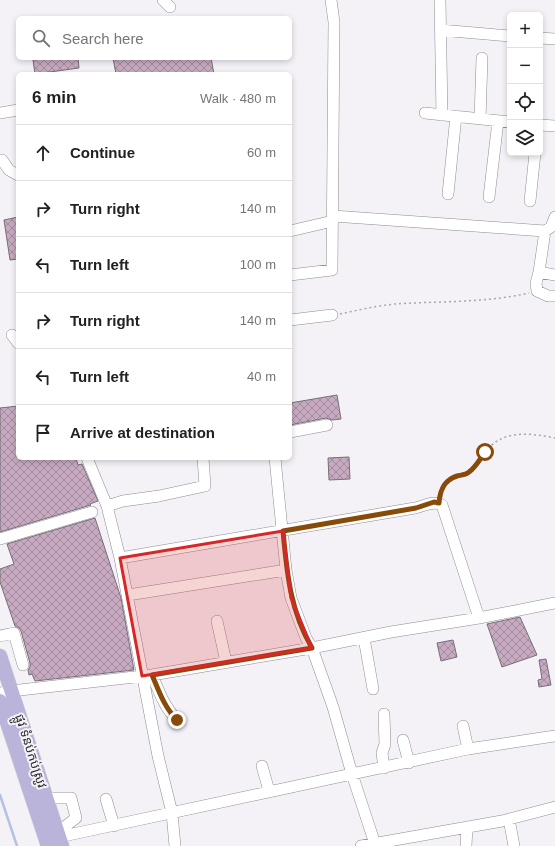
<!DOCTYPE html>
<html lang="en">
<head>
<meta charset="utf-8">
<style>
  body { margin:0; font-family:Helvetica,"Noto Sans Khmer",sans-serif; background:#f2f2f2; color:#202124 }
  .controls { position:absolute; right:12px; top:12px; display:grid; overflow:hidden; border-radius:6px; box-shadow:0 2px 6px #0003 }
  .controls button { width:36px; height:36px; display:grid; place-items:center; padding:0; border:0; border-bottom:1px solid #e0e0e0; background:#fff; color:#202124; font:20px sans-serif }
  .stop { position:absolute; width:12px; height:12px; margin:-9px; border:3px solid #874a09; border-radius:50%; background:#fff }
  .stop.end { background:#874a09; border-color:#fff; box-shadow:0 1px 4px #0008 }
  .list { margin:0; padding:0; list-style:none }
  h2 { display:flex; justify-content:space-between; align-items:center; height:52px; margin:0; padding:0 16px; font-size:17px }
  h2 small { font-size:13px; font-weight:400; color:#757577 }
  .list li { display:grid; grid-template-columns:26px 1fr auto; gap:12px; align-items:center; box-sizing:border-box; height:56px; padding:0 16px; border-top:1px solid #e0e0e0 }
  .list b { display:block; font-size:15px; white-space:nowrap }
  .list em { font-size:13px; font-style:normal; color:#757577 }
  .icon { flex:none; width:22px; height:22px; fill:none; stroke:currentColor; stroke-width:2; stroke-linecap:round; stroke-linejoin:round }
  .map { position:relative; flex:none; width:555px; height:846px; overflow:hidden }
  .search { position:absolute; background:#fff; box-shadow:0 2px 6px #0003; left:16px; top:16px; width:276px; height:44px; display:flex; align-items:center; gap:10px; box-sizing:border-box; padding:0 14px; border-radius:6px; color:#757577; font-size:15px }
  .panel { position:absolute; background:#fff; box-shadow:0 2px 6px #0003; left:16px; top:72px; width:276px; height:388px; border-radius:6px }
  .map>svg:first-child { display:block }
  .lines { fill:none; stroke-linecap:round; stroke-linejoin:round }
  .stream { stroke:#b5c1e0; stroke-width:2.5 }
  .building { fill:url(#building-cross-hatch); stroke:#757074 }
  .minor-casing { stroke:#8f8c92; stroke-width:12 }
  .major-casing { stroke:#d1d1d1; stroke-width:15 }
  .path { stroke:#a9a6ab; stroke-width:1.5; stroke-dasharray:2 3; stroke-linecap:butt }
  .minor { stroke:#fff; stroke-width:11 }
  .major { stroke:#bab4da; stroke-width:14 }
  .route { stroke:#874a09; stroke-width:5 }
  .marked { fill:#d62828; fill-opacity:0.2; stroke:#d62828; stroke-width:3; stroke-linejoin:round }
  .labels { text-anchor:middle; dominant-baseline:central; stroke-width:4; stroke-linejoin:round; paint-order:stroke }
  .street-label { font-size:13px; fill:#2e2c2f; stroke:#f4f1f7 }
</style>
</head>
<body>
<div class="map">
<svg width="555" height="846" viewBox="0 0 555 846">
  <defs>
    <pattern id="building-cross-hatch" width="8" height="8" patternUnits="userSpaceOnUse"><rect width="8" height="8" fill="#c7aac1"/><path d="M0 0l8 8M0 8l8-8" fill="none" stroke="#a28b9d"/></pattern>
  </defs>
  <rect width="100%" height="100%" fill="#f4f1f7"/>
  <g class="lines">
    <path class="stream" d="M 0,795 L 17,846"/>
  </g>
  <path class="building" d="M 43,58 L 78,58 L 79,68 L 35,74 L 33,60 Z
    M 113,58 L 211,58 L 214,74 L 116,74 Z
    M 18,217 L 18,259 L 10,260 L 4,220 Z
    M 337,395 L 341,419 L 332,420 L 326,418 L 290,425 L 290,403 Z
    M 18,406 L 18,458 L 76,458 L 78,465 L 82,464 L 98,501 L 90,504 L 91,505 L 0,532 L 0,408 Z
    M 349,457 L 350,479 L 329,480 L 328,458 Z
    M 95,518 L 121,598 L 134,670 L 35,681 L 32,674 L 29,675 L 28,670 L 30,667 L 30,663 L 21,631 L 19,628 L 15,626 L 0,582 L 0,569 L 14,564 L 7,544 Z
    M 520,617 L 537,655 L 502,667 L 487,624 Z
    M 453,640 L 457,657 L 441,661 L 437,643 Z
    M 546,659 L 551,685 L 539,687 L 538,680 L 542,679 L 539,660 Z"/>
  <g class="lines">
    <g class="minor-casing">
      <path id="minor" d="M 163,0 L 170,7
        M 440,0 L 442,115
        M 440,30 L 510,36
        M 540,38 L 555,39
        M 0,113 L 18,110
        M 425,113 L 510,122
        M 480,119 L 482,58
        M 540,125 L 555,126
        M 0,160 L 2,160 L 9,170 L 18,175
        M 448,194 L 456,116
        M 489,197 L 498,121
        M 530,201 L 535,153
        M 333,216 L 545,231 L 551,227 L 555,217
        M 290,231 L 333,221
        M 545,231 L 539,272 L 555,275
        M 539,272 L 536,283 L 537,291 L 548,296 L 555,296
        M 290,275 L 332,270 L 334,22 L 331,0
        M 290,320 L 332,315
        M 12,335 L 18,343
        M 290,432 L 327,425
        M 87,458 L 107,506 L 120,558 L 158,756 L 172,813 L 175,846
        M 275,458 L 286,570 L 291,598 L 306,638 L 312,648 L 333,707 L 352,774 L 375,844
        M 107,506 L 123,501 L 159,496 L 205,486 L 203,458
        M 0,539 L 92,512
        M 120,558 L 415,508 C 424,506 434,500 442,505 L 479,618
        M 128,595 L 286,570
        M 217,621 L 226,662
        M 0,636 L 14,633 L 23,665
        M 364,638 L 373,689
        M 152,675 C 159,691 164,707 177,720
        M 0,693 L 11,691 L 152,675 L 312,648 L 391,632 L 479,618 L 555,603
        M 384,714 L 385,744 L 382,753 L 384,768
        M 463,726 L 468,749
        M 403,740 L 409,763
        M 262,766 L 269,791
        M 46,798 L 71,798 L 76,818 L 58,832
        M 106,799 L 114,826
        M 509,819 L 514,846
        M 59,837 L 468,749 L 555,736
        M 361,846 L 502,821 L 555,807
        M 466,846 L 467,827"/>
    </g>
    <g class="major-casing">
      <path id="major" d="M 0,656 L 62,846
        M 0,701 L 48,846"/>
    </g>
    <path class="path" d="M 340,314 C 358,310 376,306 395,304 C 439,301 485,303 529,293
      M 440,495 C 447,471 455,482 469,472 C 476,467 479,460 484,453 C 503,429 528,433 555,438"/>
    <use href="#minor" class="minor"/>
    <use href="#major" class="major"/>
  </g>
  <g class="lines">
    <path class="route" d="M 177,720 C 164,707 159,691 152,675 L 312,648 C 290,610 287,574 283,531 L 416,508 L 434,502 L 439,503 C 440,490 444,480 457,476 C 461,475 466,475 469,472 C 476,467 480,459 485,452"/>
  </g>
  <path class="marked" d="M 283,531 L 291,598 L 312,648 L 142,676 L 120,558 Z"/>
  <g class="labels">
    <g class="street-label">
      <text transform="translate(31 751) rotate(72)">ផ្លូវ ទំនប់កប់ស្រូវ</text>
    </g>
  </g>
</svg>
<div class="controls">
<button>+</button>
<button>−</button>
<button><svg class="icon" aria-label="locate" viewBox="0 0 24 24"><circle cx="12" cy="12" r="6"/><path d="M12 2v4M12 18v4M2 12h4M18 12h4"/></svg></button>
<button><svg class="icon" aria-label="layers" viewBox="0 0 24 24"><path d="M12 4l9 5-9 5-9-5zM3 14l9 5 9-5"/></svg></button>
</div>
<div class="stop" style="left:485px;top:452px"></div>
<div class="stop end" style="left:177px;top:720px"></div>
<div class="search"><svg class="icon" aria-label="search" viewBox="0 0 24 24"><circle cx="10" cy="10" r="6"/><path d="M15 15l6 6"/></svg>Search here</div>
<section class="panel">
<h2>6 min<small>Walk · 480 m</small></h2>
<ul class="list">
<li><svg class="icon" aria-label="ahead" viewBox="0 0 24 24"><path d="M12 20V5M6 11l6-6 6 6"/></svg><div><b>Continue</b></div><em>60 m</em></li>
<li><svg class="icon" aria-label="right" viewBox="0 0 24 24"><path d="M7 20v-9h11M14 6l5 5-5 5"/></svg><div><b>Turn right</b></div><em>140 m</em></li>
<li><svg class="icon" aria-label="left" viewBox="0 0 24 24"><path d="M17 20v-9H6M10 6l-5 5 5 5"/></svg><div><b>Turn left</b></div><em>100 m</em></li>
<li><svg class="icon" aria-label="right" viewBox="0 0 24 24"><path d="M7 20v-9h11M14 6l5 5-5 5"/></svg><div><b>Turn right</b></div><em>140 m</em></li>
<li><svg class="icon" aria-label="left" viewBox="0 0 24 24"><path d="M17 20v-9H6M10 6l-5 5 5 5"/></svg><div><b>Turn left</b></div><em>40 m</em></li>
<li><svg class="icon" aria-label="arrive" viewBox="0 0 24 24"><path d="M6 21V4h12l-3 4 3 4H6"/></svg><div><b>Arrive at destination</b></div></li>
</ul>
</section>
</div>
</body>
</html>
